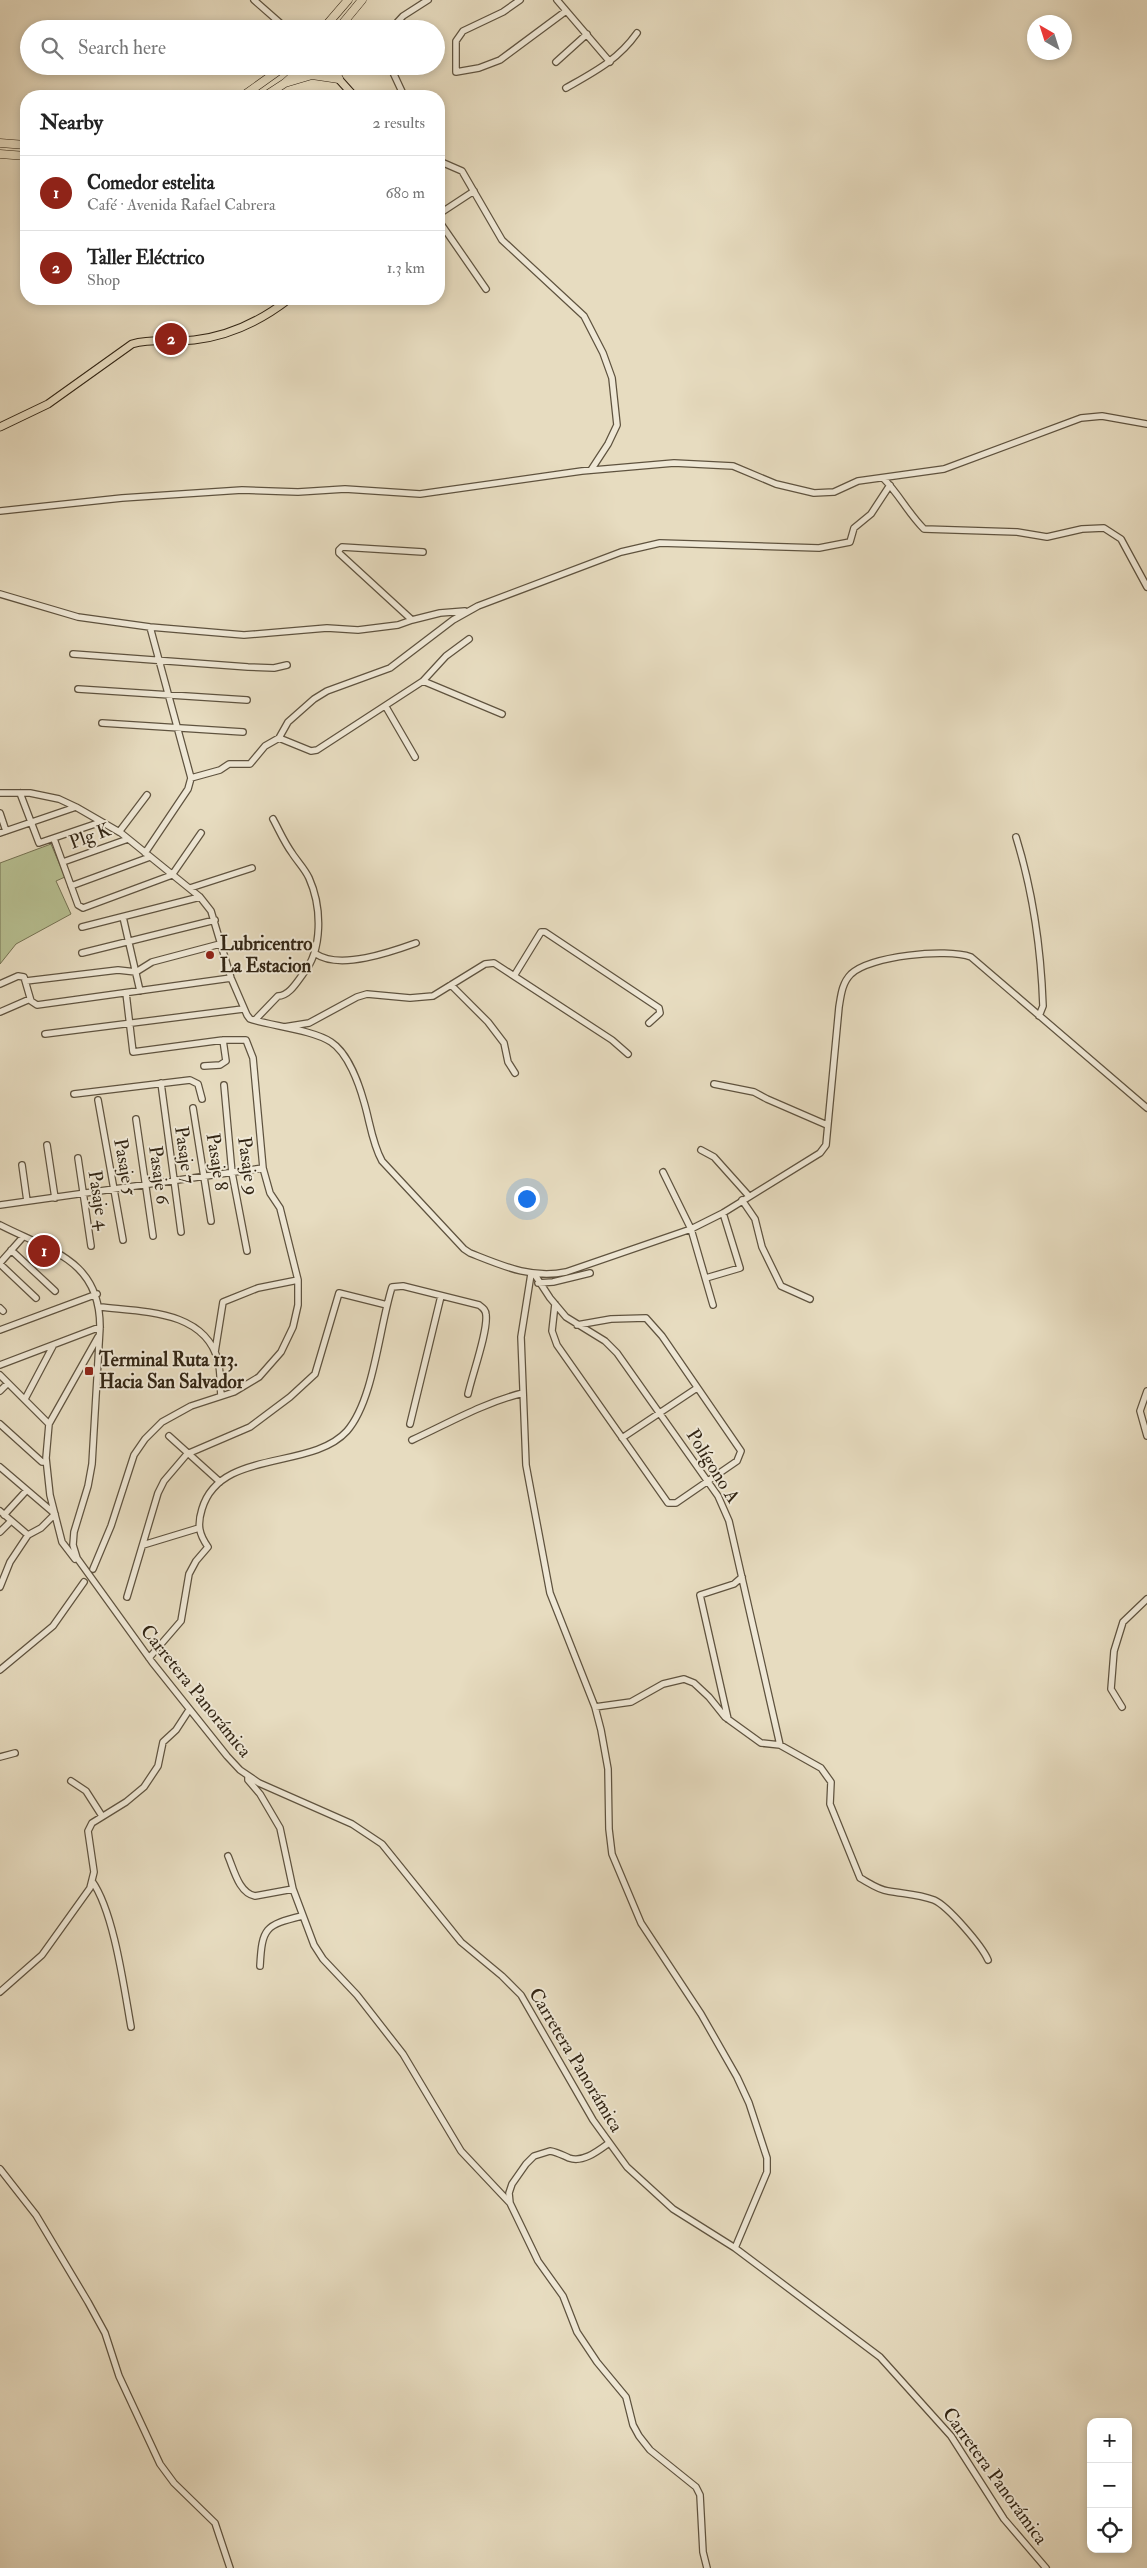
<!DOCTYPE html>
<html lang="en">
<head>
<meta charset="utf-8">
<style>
  body { margin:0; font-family:"IM FELL Double Pica",serif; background:#f6f6f6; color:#222 }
  .controls { position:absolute; right:15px; bottom:15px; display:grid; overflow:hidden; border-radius:10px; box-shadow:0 2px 8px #0003 }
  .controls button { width:45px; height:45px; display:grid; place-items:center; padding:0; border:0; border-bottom:1px solid #e0e0e0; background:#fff; color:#222; font:25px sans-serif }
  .compass { position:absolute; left:1027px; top:15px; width:45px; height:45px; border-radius:50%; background:#fff; box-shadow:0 2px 8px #0003; rotate:321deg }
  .you { position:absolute; left:526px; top:1198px; width:18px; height:18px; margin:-12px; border:4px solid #fff; border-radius:50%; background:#1a73e8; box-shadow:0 0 0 8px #1a73e833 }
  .badge { display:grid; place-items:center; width:32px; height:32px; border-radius:50%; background:#8f2418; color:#fff; font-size:16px; font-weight:700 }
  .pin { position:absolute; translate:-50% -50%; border:2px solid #fff; box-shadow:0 1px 5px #0006 }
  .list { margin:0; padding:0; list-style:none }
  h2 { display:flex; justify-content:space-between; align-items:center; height:65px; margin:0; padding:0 20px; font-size:21px }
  h2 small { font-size:16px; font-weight:400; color:#767676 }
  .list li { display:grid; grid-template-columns:32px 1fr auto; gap:15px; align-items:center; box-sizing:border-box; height:75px; padding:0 20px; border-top:1px solid #e0e0e0 }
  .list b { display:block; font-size:19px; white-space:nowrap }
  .list p { margin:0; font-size:16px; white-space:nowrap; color:#767676 }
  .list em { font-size:16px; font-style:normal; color:#767676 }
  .icon { flex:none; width:28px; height:28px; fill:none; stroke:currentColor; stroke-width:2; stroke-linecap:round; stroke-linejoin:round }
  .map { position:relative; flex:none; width:1147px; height:2568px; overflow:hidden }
  .search { position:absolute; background:#fff; box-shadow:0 2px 8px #0003; left:20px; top:20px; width:425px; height:55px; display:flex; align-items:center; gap:12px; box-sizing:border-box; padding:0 18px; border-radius:28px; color:#767676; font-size:19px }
  .panel { position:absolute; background:#fff; box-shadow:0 2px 8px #0003; left:20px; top:90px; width:425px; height:215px; border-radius:20px }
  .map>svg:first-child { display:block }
  .green { fill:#b7c092; stroke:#747253 }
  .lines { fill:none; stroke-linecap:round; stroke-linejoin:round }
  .minor-casing { stroke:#5f533f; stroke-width:8 }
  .major-casing { stroke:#322514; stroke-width:9 }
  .highway-casing { stroke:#322514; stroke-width:9 }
  .minor { stroke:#efe8d6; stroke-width:5.5 }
  .major { stroke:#e7dcc0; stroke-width:7 }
  .highway { stroke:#e7dcc0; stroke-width:8 }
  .poi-dot { fill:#8f2418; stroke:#efe8d6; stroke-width:2 }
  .labels { text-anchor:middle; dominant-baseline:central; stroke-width:4; stroke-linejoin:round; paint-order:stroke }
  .street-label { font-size:19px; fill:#322514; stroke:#efe8d6 }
  .poi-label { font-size:19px; font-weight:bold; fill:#322514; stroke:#efe8d6; text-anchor:start }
</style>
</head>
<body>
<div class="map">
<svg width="1147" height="2568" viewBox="0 0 1147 2568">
  <rect width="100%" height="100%" fill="#e7dcc0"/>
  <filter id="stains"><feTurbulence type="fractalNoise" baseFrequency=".004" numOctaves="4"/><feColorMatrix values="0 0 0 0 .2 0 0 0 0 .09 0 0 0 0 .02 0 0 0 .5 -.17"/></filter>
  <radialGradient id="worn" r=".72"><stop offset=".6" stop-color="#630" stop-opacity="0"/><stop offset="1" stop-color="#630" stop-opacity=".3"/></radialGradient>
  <path class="green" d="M 51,844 L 65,877 L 56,881 L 71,914 L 16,944 L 0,964 L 0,863 Z"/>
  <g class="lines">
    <g class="minor-casing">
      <path id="minor" d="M 254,0 L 287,29
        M 520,0 L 503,12 L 463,31 L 456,41 L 456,72 L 479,68 L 500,60 L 566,11
        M 557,0 L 610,62
        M 391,29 L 403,16 L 428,0
        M 556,62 L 587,34
        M 390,66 L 404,96
        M 566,88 C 594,72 618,60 637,33
        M 439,161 L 462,171 L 502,240 L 584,316 L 603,353 L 612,378 L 617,425 L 608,444 L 591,470
        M 439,214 L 474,191
        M 439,221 L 486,289
        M 883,478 C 899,494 908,513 924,529 L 1017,532 L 1047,537 L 1082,529 L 1104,528 L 1121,539 L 1147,587
        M 0,511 L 122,498 L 242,490 L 298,492 L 345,489 L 420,494 L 582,471 L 674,463 L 733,466 L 776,484 L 814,493 L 834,492 L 858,481 L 944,469 L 1081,418 L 1102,416 L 1147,424
        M 423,552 L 342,547 L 339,550 L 339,553 L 412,620 L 440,613 L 465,611
        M 0,594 L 78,617 L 150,627 L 244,635 L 327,628 L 358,630 L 398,625 L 412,620
        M 73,654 L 248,667 L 274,668 L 287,665
        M 423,681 L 446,656 L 469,639
        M 78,689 L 247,700
        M 386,707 L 415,757
        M 102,723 L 243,732
        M 279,738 L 311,751 L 317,750 L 423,681 L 502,714
        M 191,778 L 220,770 L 229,764 L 250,764 L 265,746 L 279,738 L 288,722 L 314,699 L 327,691 L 390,668 L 453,620 L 478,606 L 621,552 L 660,543 L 819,548 L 850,542 L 854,528 L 871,514 L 890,485
        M 0,793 L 30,793 L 59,799 L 76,807 L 121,833 L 200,897 L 211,911 L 231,978 L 247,1015 L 250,1019 C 272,1026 313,1030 331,1042 C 348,1053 359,1084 364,1102 C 370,1122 372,1143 382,1161 L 464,1249 L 470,1253 C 503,1266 531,1279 566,1272 L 691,1229 L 723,1213 L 820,1153 L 826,1145 L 839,1007 C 841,995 842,983 851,974 C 870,956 946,948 971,957 L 1147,1108
        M 20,793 L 39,843 L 101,822
        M 0,813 L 6,831
        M 119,832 L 147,795
        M 0,833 L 76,807
        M 1016,837 C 1033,892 1041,949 1043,1006 L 1039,1016
        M 54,839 L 78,905 L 83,908 L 172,875 L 201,833
        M 145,853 L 188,789 L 191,778 L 150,627
        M 63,862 L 128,839
        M 71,886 L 150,857
        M 190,888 L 252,868
        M 123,917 L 140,991
        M 82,927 L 200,897
        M 82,953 L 215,920
        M 316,954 C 340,970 391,952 416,943
        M 514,976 L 541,932 L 545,932 L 659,1008 L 660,1013 L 649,1023
        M 26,981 L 118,970 L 136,972 L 152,962 L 220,944
        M 0,984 L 18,976 L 24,977 L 31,1001 L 37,1005 L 231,978
        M 451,985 L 488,1022 L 504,1043 L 508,1062 L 515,1073
        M 0,1012 L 30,999
        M 255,1020 L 278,996 C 289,996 297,982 303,974 C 323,950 322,907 309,878 C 305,869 297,861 292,853 C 284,842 279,830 273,819
        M 284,1027 L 309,1023 L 357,997 L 367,994 L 410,998 L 433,996 L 485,964 L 494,963 L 612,1040 L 628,1054
        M 45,1034 L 243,1009
        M 204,1066 L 220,1065 L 226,1061 L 223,1040
        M 161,1083 L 181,1232
        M 714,1084 L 754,1092 L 767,1099 L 827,1125
        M 224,1085 L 232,1173 L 247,1251
        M 74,1094 L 190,1080 L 198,1084 L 202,1099
        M 98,1100 L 123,1240
        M 193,1108 L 211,1221
        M 136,1119 L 153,1236
        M 47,1145 L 55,1198
        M 701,1150 L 714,1157 L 748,1195
        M 78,1158 L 91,1246
        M 22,1165 L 27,1201
        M 663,1172 L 691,1229 L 713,1305
        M 742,1200 L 755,1219 L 762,1247 L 781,1286 L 810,1299
        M 0,1205 L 263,1168
        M 0,1225 C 51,1251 100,1260 100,1327 L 92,1464 L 88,1486 L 74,1532 L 73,1545 L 77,1558 L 152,1662 L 227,1756 L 240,1770 L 259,1783 L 352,1824 L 382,1844 L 461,1942 L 502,1976 L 521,1995 L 593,2120 L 627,2167 L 673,2209 L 735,2248 L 880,2357 L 951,2436 L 1004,2519 L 1046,2568
        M 11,1250 L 55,1291
        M 0,1263 L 23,1237
        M 0,1264 L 36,1298
        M 531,1274 L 521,1337 L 526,1465 L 550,1593 L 595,1707 L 601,1730 L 608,1769 L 609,1829 L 612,1854 L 641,1923 L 701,2014 L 737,2077 L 749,2103 L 767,2158 L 767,2172 L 735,2248
        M 535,1275 L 550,1298 L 566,1317 L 605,1341 L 617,1353 L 718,1496 L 729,1521 L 780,1745
        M 706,1278 L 740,1268 L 723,1213
        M 538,1283 L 553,1282 L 590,1273
        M 555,1304 L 552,1331 L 557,1345 L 668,1503 L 676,1503 L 737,1461 L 741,1451 L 662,1336 L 646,1318 L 611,1319 L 577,1325
        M 100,1307 C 143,1312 205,1310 218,1361 C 221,1372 220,1385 221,1396
        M 0,1308 L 3,1311
        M 0,1330 L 97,1294
        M 215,1352 L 223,1302 L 258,1288 L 298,1280
        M 0,1365 L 100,1327
        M 0,1375 L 49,1424
        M 0,1391 L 8,1383
        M 1147,1391 L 1140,1411 L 1147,1436
        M 25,1399 L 53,1346
        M 0,1424 L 42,1462 L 46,1462
        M 410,1424 L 441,1296
        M 169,1436 L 220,1482
        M 622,1438 L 697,1388
        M 412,1440 C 449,1423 483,1403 523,1393
        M 0,1467 L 55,1514 L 41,1528 L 28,1535 L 10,1562 L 0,1587
        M 0,1511 L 28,1535
        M 4,1515 L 26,1491
        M 0,1532 L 11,1521
        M 143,1545 L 199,1528
        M 75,1559 L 62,1542 L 50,1495 L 46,1458 L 49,1424 L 98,1337
        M 93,1569 L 111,1526 L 134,1455 L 145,1439 L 162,1422 L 191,1406 L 234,1392 L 259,1377 L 281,1352 L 293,1327 L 298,1305 L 298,1280 L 280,1208 L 270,1193 L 263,1168 L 253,1058 L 246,1040 L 223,1040 L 133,1052 L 126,993
        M 127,1597 L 158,1493 L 164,1481 L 187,1454 L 250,1427 L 290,1397 L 315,1374 L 339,1293 L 387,1305
        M 149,1658 L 181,1621 L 189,1574 L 196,1561 L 208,1547 C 199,1534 197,1525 202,1509 C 220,1448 311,1471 347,1431 C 374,1400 379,1328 392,1287 L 403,1286 L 479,1305 C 483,1308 486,1310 486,1315 C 488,1332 472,1375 468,1394
        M 0,1670 L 53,1626 L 84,1582
        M 595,1707 L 631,1702 L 663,1684 L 684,1679 L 694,1683 L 709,1697 L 725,1717 L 761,1743 L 780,1745 L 821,1768 L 831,1782 L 830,1804 L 860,1878 C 869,1883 879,1890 888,1891 C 904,1894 918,1894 934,1900 C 948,1906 982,1946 988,1960
        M 1122,1707 L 1111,1689 L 1114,1651 L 1123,1622 L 1147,1599
        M 728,1719 L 700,1595 L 734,1584 L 742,1577
        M 0,1757 L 15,1753
        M 248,1776 L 248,1780 L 260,1794 L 280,1828 L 293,1889 L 314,1945 L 323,1959 L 357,1995 L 403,2054 L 461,2151 L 510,2203
        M 71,1781 L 86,1791 L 102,1816
        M 228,1856 C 234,1870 239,1893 255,1896 L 293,1889
        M 92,1881 C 114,1912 124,1988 131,2027
        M 260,1966 C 262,1928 265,1925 302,1916
        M 0,1992 L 42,1955 L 90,1888 L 94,1872 L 88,1831 L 92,1823 L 126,1802 L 144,1787 L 158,1766 L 163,1742 L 176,1730 L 189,1710
        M 609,2143 C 598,2151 583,2163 569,2158 C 562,2155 557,2152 550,2151 L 534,2156 L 526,2164 L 512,2184 L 509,2193 L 510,2203 L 538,2261 L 563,2296 L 577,2332 L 597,2362 L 626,2397 L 633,2425 L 639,2436 L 650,2450 L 696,2487 L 700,2495 L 703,2552 L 707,2568
        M 0,2169 L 36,2215 L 88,2302 L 105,2333 L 119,2376 L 160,2464 L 174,2483 L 215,2523 L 230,2568"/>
    </g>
    <g class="major-casing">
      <path id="major" d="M 327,66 L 354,96
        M 0,427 L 48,404 L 132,344 C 152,338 173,342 194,340 C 229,336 262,320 289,299"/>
    </g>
    <g class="highway-casing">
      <path id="highway" d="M 323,29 L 348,0
        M 338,29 L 362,0
        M 333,66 L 339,79
        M 285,83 L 312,75 L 339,79
        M 243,96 L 285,66
        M 265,96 L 285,83 L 304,66
        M 0,143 L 26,145
        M 0,154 L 26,156"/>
    </g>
    <use href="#minor" class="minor"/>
    <use href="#major" class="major"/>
    <use href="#highway" class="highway"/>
  </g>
  <g class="poi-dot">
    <circle cx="210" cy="955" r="5"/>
    <rect x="84" y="1366" width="10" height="10" rx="2.5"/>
  </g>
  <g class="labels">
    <g class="street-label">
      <text transform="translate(90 836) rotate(-20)">Plg K</text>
      <text transform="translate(185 1155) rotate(82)">Pasaje 7</text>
      <text transform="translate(217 1162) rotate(81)">Pasaje 8</text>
      <text transform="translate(248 1166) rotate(82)">Pasaje 9</text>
      <text transform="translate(125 1167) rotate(80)">Pasaje 5</text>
      <text transform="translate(159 1175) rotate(82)">Pasaje 6</text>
      <text transform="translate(99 1200) rotate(81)">Pasaje 4</text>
      <text transform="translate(713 1466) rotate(58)">Polígono A</text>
      <text transform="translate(196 1691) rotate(51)">Carretera Panorámica</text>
      <text transform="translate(576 2060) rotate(59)">Carretera Panorámica</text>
      <text transform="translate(995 2476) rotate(54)">Carretera Panorámica</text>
    </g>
    <g class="poi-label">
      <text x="220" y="944">Lubricentro<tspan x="220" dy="22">La Estacion</tspan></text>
      <text x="99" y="1360">Terminal Ruta 113.<tspan x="99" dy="22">Hacia San Salvador</tspan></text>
    </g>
  </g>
  <rect width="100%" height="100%" filter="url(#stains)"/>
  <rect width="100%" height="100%" fill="url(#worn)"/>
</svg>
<div class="controls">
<button>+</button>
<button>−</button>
<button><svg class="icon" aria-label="locate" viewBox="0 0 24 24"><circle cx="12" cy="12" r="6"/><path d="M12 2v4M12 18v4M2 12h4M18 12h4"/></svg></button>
</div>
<svg class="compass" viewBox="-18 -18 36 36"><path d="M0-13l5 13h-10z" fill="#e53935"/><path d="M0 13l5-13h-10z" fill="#767676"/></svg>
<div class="you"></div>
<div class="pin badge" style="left:44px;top:1251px">1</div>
<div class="pin badge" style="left:171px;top:339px">2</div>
<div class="search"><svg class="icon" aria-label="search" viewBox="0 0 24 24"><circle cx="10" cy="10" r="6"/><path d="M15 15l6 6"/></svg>Search here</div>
<section class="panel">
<h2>Nearby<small>2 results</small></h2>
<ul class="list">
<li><span class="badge">1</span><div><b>Comedor estelita</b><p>Café · Avenida Rafael Cabrera</p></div><em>680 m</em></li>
<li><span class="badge">2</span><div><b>Taller Eléctrico</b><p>Shop</p></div><em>1.3 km</em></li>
</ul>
</section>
</div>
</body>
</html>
